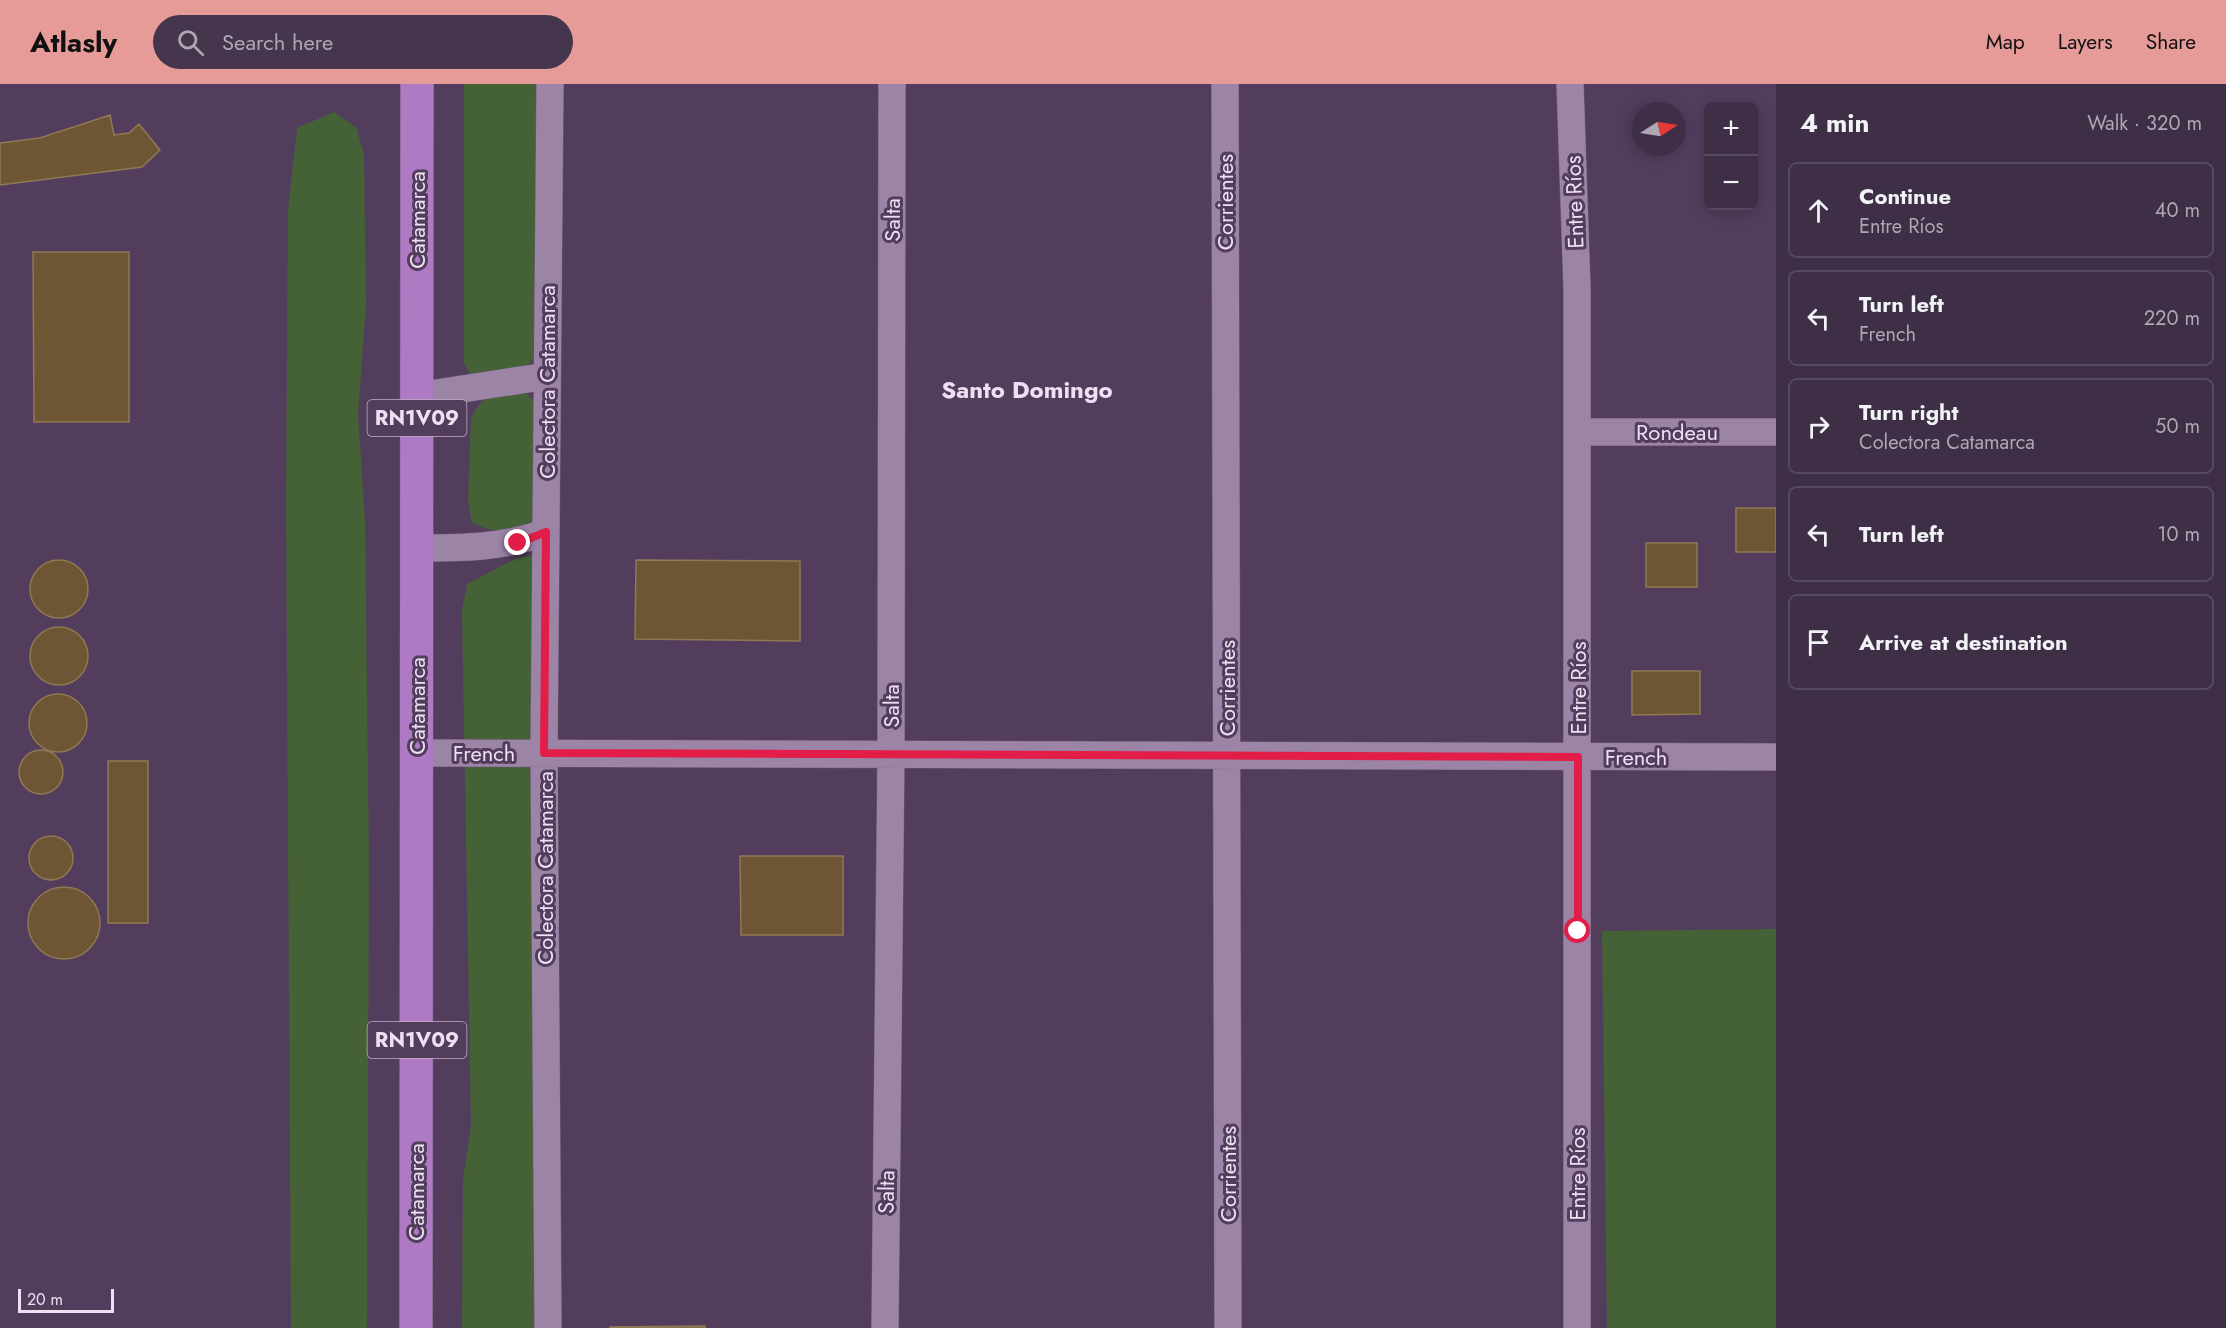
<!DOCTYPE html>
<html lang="en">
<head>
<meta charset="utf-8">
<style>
  body { margin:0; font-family:Jost,sans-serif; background:#45364d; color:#f1f3f6 }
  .controls { position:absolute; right:18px; top:18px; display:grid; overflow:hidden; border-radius:9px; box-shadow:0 3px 15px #0003 }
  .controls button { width:54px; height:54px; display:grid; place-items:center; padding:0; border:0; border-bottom:2px solid #574a5f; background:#3e2e46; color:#f1f3f6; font:30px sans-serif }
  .compass { position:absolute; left:1632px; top:18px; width:54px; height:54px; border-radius:50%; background:#3e2e46; box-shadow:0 3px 15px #0003; rotate:78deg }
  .scale { position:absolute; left:18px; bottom:15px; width:96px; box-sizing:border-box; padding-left:6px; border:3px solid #ede0f3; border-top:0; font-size:16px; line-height:21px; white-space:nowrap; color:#ede0f3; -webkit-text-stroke:4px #533d5d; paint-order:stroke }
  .stop { position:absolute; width:18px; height:18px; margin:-14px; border:4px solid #e11d48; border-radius:50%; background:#fff }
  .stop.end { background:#e11d48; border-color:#fff; box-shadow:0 2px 6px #0008 }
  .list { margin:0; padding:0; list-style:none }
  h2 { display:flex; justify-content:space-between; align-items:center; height:78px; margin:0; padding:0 24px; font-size:26px }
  h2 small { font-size:20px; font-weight:400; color:#ada8b3 }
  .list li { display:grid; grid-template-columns:39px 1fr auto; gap:18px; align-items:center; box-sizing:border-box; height:96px; margin:0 12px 12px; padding:0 12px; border:2px solid #574a5f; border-radius:9px }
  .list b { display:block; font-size:22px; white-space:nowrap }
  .list p { margin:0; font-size:20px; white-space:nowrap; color:#ada8b3 }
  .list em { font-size:20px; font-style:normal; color:#ada8b3 }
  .icon { flex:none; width:33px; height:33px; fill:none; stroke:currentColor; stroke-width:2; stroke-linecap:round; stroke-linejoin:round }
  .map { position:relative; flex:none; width:1776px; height:1244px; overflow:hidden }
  header { display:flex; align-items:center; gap:36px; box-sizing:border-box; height:84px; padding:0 30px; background:#e69b98; color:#111 }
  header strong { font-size:28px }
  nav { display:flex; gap:33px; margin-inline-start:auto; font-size:21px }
  .search { width:420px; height:54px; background:#45364d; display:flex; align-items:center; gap:15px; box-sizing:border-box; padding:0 21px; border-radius:33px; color:#ada8b3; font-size:22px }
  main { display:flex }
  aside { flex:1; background:#3e2e46 }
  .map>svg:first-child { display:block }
  .green { fill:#456236 }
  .building { fill:#6e5634; stroke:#917854; stroke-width:1.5 }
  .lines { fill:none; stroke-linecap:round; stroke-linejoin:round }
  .minor-casing { stroke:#6f5c76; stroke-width:28 }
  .primary-casing { stroke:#6f5c76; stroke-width:34 }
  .minor { stroke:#9c84a7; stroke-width:27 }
  .primary { stroke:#ae7ac3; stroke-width:33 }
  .route { stroke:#e11d48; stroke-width:8 }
  .labels { text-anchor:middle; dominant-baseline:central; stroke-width:6; stroke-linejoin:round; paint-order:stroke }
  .shield { fill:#533d5d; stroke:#bfafc6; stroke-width:1.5 }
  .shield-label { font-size:21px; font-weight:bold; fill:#ede0f3 }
  .street-label { font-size:22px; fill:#ede0f3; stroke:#533d5d }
  .neighbourhood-label { font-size:24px; font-weight:bold; fill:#ede0f3; stroke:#533d5d }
</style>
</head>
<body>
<header>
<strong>Atlasly</strong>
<div class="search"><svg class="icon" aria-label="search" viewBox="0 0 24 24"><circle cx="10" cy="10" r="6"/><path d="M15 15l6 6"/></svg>Search here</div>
<nav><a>Map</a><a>Layers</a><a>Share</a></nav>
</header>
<main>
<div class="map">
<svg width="1776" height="1244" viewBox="0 0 1776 1244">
  <rect width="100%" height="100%" fill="#533d5d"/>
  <path class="green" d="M 464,0 L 539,0 L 534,275 L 523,286 L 470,291 L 464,279 Z
    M 334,28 L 356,43 L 364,70 L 366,221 L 358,330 L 365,436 L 369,777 L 367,1244 L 291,1244 L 286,421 L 288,125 L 297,44 Z
    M 514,304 L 527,309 L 536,320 L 535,444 C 512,449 494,449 472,439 L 468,417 L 471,335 C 479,314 493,310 514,304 Z
    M 533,471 L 539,1244 L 462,1244 L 463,1095 L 471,1042 L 462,526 L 467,500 L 515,475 Z
    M 1776,845 L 1776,1244 L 1607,1244 L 1602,847 Z"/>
  <path class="building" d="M 110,31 L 114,51 L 129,49 L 139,40 L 160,66 L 142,83 L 0,101 L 0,59 L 40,54 Z
    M 33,168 L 129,168 L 129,338 L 34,338 Z
    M 1736,424 L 1776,424 L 1776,468 L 1736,468 Z
    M 1646,459 L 1697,459 L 1697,503 L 1646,503 Z
    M 636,476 L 800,477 L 800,557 L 635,555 Z
    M30 505a29 29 0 1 1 58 0a29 29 0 1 1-58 0Z
    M30 572a29 29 0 1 1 58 0a29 29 0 1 1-58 0Z
    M 1632,587 L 1700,587 L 1700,630 L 1632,631 Z
    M29 639a29 29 0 1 1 58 0a29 29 0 1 1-58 0Z
    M19 688a22 22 0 1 1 44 0a22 22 0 1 1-44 0Z
    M 108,677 L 148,677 L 148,839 L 108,839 Z
    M29 774a22 22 0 1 1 44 0a22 22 0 1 1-44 0Z
    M 740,772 L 843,772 L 843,851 L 741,851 Z
    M28 839a36 36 0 1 1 72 0a36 36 0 1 1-72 0Z
    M 705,1242 L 705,1244 L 610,1244 L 610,1243 Z"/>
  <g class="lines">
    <g class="minor-casing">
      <path id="minor" d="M 1225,0 L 1228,1244
        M 1570,0 L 1577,204 L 1577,1244
        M 417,312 L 547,292
        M 1578,348 L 1776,348
        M 417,464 C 462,464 504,464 546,448
        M 417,669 L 1776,673
        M 548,1244 L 544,668 L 550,0
        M 885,1244 L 891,669 L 892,0"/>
    </g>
    <g class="primary-casing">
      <path id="primary" d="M 416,1244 L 417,0"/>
    </g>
    <use href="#minor" class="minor"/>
    <use href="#primary" class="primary"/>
  </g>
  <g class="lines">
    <path class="route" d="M 518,459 L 546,448 L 544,669 L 1578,673 L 1578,847"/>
  </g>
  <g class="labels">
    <g class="shield">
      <rect x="367.5" y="316" width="99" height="36" rx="4.5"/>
      <rect x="367.5" y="938" width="99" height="36" rx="4.5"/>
    </g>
    <g class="shield-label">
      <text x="417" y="334">RN1V09</text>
      <text x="417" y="956">RN1V09</text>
    </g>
    <g class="street-label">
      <text transform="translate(1225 118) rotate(-90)">Corrientes</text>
      <text transform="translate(1574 118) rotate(-92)">Entre Ríos</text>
      <text transform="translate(417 136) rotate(-90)">Catamarca</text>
      <text transform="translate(892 136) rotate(-90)">Salta</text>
      <text transform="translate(547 298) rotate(-90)">Colectora Catamarca</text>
      <text x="1677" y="348">Rondeau</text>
      <text transform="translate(1227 604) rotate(-90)">Corrientes</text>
      <text transform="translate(1578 604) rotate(-90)">Entre Ríos</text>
      <text transform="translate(417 622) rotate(-90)">Catamarca</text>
      <text transform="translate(891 622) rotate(-90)">Salta</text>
      <text x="484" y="669">French</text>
      <text x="1636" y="673">French</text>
      <text transform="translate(545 784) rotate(-90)">Colectora Catamarca</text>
      <text transform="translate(1228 1090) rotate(-90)">Corrientes</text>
      <text transform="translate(1577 1090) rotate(-90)">Entre Ríos</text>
      <text transform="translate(416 1108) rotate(-90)">Catamarca</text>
      <text transform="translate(886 1108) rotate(-89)">Salta</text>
    </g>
    <g class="neighbourhood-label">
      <text x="1027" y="305">Santo Domingo</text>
    </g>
  </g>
</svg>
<div class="controls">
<button>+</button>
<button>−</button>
</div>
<svg class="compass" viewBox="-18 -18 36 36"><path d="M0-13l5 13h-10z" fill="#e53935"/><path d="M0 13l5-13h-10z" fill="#ada8b3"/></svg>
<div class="scale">20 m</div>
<div class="stop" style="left:1578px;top:847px"></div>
<div class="stop end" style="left:518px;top:459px"></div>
</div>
<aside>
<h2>4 min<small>Walk · 320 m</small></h2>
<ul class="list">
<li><svg class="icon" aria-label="ahead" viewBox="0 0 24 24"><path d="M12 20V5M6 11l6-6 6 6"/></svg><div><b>Continue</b><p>Entre Ríos</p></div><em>40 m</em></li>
<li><svg class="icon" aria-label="left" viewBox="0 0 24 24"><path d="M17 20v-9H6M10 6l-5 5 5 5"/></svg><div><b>Turn left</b><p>French</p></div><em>220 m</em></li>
<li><svg class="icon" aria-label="right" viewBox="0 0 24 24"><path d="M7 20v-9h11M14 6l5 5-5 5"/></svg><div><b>Turn right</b><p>Colectora Catamarca</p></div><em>50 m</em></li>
<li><svg class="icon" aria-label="left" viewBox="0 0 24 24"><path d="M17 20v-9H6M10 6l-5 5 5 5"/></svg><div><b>Turn left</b></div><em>10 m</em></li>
<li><svg class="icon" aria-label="arrive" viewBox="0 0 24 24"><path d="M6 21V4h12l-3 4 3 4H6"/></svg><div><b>Arrive at destination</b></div></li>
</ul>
</aside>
</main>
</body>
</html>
